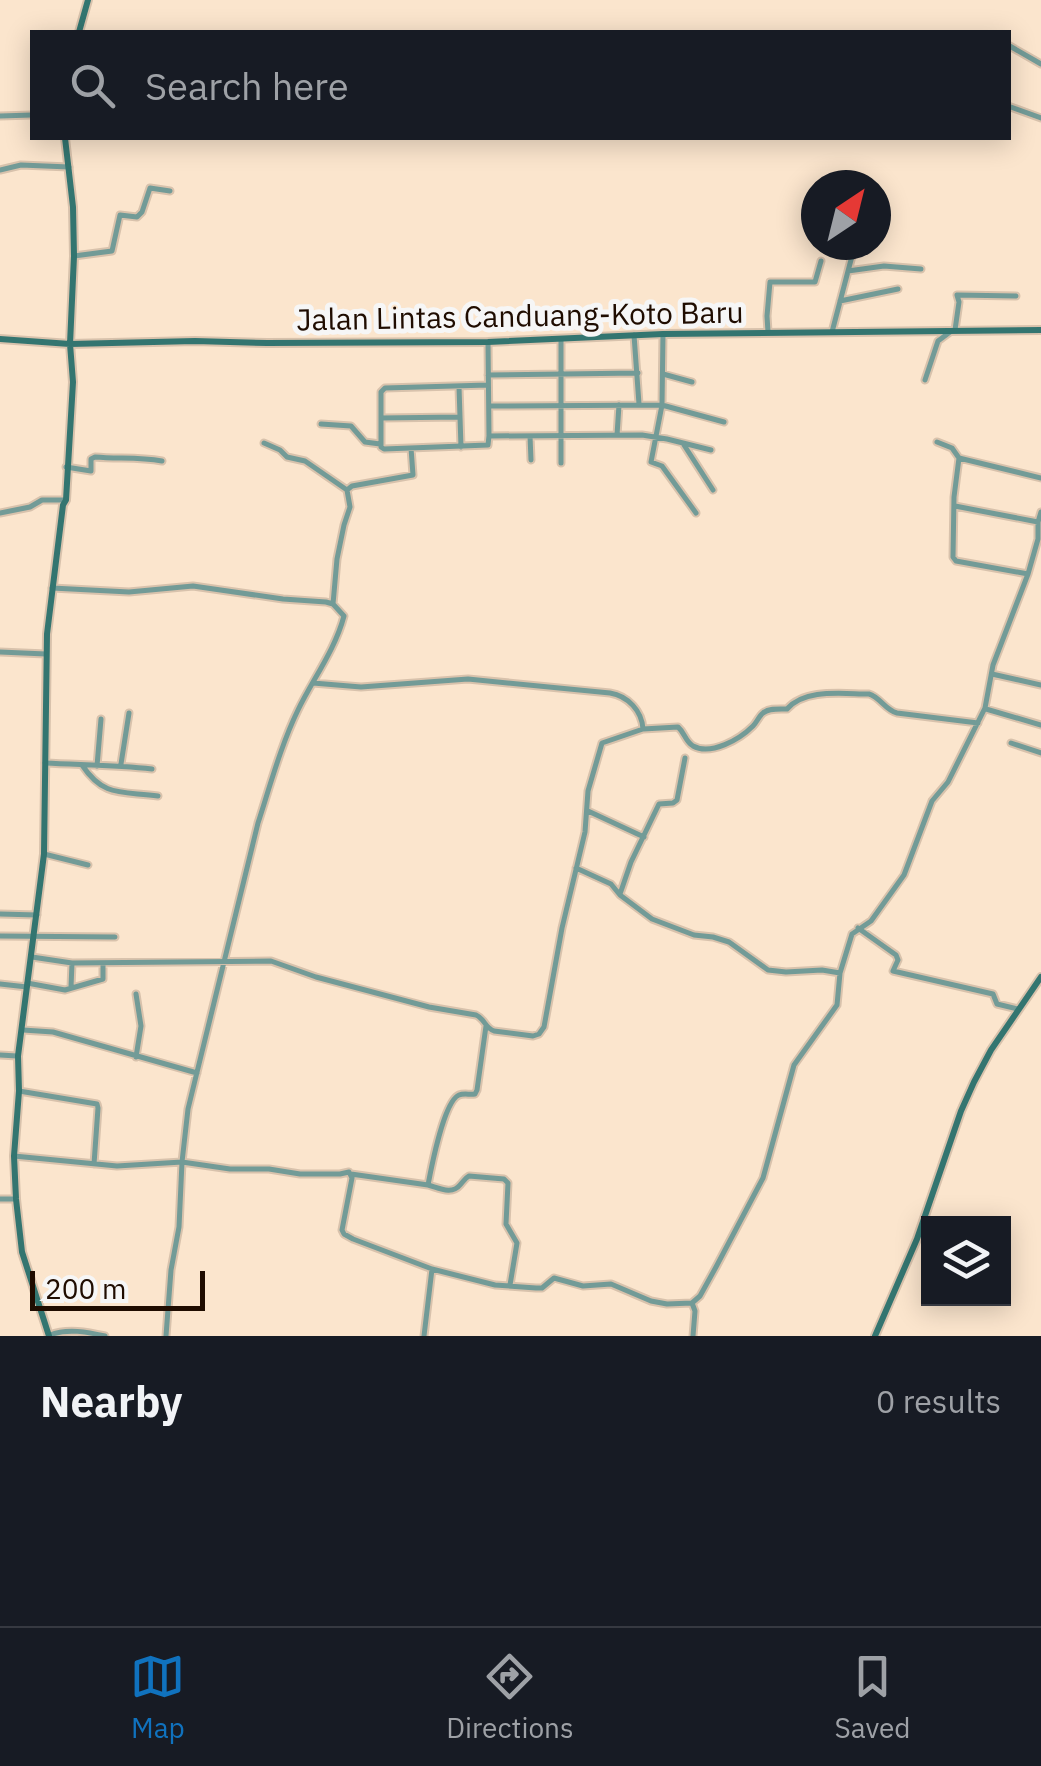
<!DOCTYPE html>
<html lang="en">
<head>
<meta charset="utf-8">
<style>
  body { margin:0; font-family:"IBM Plex Sans",sans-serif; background:#20242c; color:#f1f3f6 }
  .controls { position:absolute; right:30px; bottom:30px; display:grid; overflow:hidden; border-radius:0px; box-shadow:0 5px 25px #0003 }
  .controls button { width:90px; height:90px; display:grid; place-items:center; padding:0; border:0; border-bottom:2px solid #363941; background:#171b24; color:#f1f3f6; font:50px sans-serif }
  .compass { position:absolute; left:801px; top:170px; width:90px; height:90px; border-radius:50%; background:#171b24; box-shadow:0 5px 25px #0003; rotate:35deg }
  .scale { position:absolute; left:30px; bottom:25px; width:175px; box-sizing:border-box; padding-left:10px; border:5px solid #1f0c00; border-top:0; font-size:28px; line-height:35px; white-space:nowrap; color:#1f0c00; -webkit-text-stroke:8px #f6f6f6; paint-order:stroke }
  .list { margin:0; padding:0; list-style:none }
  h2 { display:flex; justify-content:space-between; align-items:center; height:130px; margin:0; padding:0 40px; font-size:42px }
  h2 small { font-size:32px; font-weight:400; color:#9ea1a6 }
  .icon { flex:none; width:55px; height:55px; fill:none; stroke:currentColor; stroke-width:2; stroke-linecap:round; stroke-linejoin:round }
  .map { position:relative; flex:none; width:1041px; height:1336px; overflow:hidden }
  .search { position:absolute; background:#171b24; box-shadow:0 5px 25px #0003; left:30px; right:30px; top:30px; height:110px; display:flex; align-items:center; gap:25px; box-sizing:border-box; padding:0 35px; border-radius:0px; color:#9ea1a6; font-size:38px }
  .sheet { height:290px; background:#171b24 }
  nav { display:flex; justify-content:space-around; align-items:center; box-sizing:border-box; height:140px; border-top:2px solid #363941; background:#171b24; font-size:28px; color:#9ea1a6 }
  nav a { display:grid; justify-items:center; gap:5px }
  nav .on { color:#1072be }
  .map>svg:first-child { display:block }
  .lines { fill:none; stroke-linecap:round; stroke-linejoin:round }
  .street-casing { stroke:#d8c2ac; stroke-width:9 }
  .secondary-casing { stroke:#d8c2ac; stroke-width:10 }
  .street { stroke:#729b97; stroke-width:5 }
  .secondary { stroke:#337570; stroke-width:6 }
  .labels { text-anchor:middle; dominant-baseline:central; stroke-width:10; stroke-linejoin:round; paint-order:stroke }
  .street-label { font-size:30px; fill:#1f0c00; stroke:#f6f6f6 }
</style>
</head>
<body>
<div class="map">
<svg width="1041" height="1336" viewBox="0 0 1041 1336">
  <rect width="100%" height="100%" fill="#fbe5cd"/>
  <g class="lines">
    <g class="street-casing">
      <path id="street" d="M 1008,45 L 1041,64
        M 1008,106 L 1041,118
        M 0,116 L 32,115
        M 0,170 L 21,165 L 69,167
        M 74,256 L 112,251 L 120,215 L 137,217 L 142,212 L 150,188 L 170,191
        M 848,271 L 884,266 L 921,269
        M 840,301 L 898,289
        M 955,330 L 959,302 L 957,295 L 1016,296
        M 768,332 L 767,316 L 770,282 L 815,282 L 821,261
        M 832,332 L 852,256
        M 663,334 L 662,405 L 651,462 L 662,466 L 696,513
        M 634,335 L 639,404
        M 488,342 L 489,436 L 488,445 L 384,449 L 381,447 L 381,392 L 385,388 L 488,385
        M 663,374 L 692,382
        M 488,375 L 638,373
        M 925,380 L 938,341 L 950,332
        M 459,387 L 461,447
        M 489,406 L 662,405 L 724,422
        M 381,418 L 460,417
        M 321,424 L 351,426 L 365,442 L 380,444
        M 617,435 L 619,405
        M 489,436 L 642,435 L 667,439 L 711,450
        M 530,436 L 531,460
        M 937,442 L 952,448 L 959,458 L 954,497 L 953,557 L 956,561 L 1028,574
        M 264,443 L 280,450 L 287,457 L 305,461 L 347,490
        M 684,445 L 713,490
        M 959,458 L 1041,478
        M 561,463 L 561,340
        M 66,467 L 91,471 L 91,459 L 95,457 C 118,459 138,457 162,461
        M 955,506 L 1038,522
        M 0,513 L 30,507 L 42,500 L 65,500
        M 52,588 L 129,592 L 193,586 L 283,599 L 326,602 L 333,604 L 344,616 C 335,650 313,679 298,710 C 281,745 270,786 258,823 L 188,1109 L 182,1162 L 179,1227 L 171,1270 L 166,1336
        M 333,604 L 337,559 L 344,525 L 350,507 L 347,490 L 352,486 L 413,475 L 411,448
        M 0,652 L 46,654
        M 992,674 L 1041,685
        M 313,683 L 361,687 L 468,679 L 610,693 C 628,696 642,711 643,729
        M 986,709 L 1041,725
        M 1011,743 L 1041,753
        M 45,763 C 81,765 116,765 152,769
        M 121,764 L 129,713
        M 82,765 C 104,798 122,791 158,796
        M 97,766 L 101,719
        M 588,811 L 644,837
        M 44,854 L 88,865
        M 576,868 L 611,884 L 620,895 L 652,919 L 694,935 L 713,937 L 729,942 L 768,970 L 786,972 L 822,970 L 840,973
        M 620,894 L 631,862 L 659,804 L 673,803 L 677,800 L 685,758
        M 0,914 L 37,915
        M 858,928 L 896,955 L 898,960 L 893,971 L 993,994 L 997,1004 L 1018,1009
        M 0,936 L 115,937
        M 32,957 L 72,963 L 271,961 L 316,977 L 429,1007 L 476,1015 C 485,1019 485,1028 494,1031 L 533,1036 L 539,1034 L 544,1027 L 562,928 L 585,832 L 588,791 L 602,743 L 643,729 L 678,727 C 685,733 685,741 693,746 C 711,756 740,739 753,726 C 757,722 759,716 763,713 C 769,708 779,709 787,709 C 805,688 843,694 869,694 C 880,697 885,710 897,713 L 978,723
        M 27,983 L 65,990 L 103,979 L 103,963
        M 0,984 L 27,987
        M 71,987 L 72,963
        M 23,1030 L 53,1032 L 197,1073
        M 0,1055 L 17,1056
        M 136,1057 L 141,1026 L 136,994
        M 19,1091 L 97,1104 L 98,1108 L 94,1164
        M 14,1156 L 117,1166 L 182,1162 L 230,1169 L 269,1169 L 300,1174 L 340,1174 L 349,1172 L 352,1178 L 342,1230 L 344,1234 L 353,1239 L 432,1269 L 495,1285 L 536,1288 L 542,1288 L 554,1278 L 583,1286 L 611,1284 L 651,1301 L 667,1304 L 692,1303 L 700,1296 L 716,1267 L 763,1178 L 794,1065 L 837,1005 L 840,973 L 852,934 L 871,921 L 904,875 L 932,801 L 948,782 L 985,708 L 993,665 L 1028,574 L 1038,539 L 1038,522 L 1041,512
        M 351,1174 L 428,1185 C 431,1169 444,1101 459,1095 C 464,1093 470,1095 475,1094 L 477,1090 L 486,1026
        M 428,1185 C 439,1188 452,1195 460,1185 C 463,1182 465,1178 469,1176 L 504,1179 L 508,1183 L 506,1224 L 517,1243 L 510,1285
        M 0,1199 L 16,1199
        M 692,1303 L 695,1311 L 693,1336
        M 50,1335 C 67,1328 88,1332 105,1336
        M 424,1336 L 432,1269"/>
    </g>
    <g class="secondary-casing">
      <path id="secondary" d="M 79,32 L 88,0
        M 0,339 L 70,344 L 195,341 L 267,343 L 488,342 L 663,334 L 1041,330
        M 49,1336 L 22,1252 L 16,1199 L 14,1156 L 19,1091 L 18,1056 L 44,854 L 47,634 L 63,505 L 66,500 L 73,382 L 70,344 L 74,256 L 73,207 L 65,138
        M 875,1336 L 917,1239 L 961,1111 L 974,1082 L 991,1050 L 1041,977"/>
    </g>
    <use href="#street" class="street"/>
    <use href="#secondary" class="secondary"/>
  </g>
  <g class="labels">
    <g class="street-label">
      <text transform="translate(520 315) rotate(-1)">Jalan Lintas Canduang-Koto Baru</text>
    </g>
  </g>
</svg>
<div class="controls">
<button><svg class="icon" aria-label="layers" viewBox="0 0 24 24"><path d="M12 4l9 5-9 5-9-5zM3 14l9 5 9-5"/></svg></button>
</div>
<svg class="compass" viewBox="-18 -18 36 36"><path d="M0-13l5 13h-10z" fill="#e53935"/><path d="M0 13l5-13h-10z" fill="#9ea1a6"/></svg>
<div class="scale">200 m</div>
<div class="search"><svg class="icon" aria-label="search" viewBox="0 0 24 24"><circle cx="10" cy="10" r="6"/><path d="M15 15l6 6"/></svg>Search here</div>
</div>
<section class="sheet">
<h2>Nearby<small>0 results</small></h2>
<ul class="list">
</ul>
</section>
<nav>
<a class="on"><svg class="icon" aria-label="map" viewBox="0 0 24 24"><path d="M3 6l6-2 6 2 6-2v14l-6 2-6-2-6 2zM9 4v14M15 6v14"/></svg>Map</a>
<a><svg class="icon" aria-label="directions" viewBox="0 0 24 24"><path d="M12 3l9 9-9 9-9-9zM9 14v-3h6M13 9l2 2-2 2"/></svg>Directions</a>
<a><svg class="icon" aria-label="saved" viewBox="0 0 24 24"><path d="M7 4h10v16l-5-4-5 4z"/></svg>Saved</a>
</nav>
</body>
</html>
